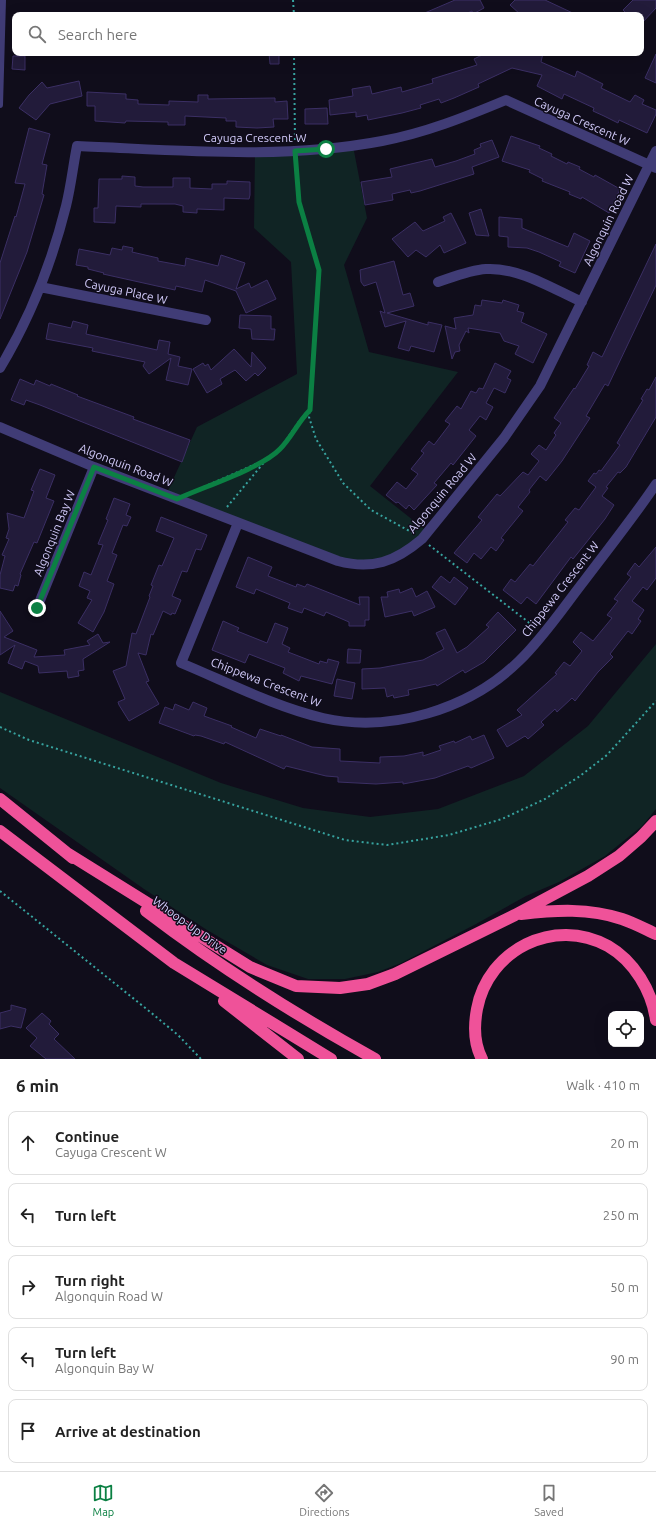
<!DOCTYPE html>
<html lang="en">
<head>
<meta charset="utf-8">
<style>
  body { margin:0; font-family:Ubuntu,sans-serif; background:#f6f6f6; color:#222 }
  .controls { position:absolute; right:12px; bottom:12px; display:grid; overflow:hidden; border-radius:8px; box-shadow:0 4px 16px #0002 }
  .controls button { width:36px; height:36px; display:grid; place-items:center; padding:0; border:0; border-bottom:1px solid #e0e0e0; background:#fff; color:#222; font:20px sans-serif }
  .stop { position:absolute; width:12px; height:12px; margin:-9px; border:3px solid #0b8043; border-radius:50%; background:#fff }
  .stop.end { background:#0b8043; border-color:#fff; box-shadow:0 1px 4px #0008 }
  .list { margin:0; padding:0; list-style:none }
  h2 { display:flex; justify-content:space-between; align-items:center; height:52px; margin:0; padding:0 16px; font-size:17px }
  h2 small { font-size:13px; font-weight:400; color:#767676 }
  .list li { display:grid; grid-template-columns:26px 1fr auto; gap:12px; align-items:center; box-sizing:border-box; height:64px; margin:0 8px 8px; padding:0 8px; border:1px solid #e0e0e0; border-radius:8px }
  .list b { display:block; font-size:15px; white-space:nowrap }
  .list p { margin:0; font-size:13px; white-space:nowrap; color:#767676 }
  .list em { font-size:13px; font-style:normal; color:#767676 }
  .icon { flex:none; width:22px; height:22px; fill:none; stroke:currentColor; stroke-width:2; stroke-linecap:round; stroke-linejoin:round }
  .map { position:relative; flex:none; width:656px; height:1059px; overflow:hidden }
  .search { position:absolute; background:#fff; box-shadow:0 4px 16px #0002; left:12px; right:12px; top:12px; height:44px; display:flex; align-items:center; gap:10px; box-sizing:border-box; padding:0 14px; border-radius:8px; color:#767676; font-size:15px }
  .sheet { height:412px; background:#fff }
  nav { display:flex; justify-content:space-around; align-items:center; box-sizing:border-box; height:56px; border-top:1px solid #e0e0e0; background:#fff; font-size:11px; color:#767676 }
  nav a { display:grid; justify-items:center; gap:2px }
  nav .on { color:#0b8043 }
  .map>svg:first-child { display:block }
  .green { fill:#102424 }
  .building { fill:#221b3a; stroke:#3b2f64 }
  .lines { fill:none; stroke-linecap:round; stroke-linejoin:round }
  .path { stroke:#37a39f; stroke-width:2; stroke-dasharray:2 3; stroke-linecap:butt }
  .lane { stroke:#403c76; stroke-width:6 }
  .street { stroke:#403c76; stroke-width:10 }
  .highway { stroke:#ef5299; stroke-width:12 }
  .route { stroke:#0b8043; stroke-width:5 }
  .labels { text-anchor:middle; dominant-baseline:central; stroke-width:3; stroke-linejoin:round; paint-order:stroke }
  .street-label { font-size:12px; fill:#d2cbfa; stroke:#100d1b }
</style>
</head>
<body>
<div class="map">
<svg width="656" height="1059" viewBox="0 0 656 1059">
  <rect width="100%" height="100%" fill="#100d1b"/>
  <path class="green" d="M 353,146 L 367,218 L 344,265 L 369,352 L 458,372 L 370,486 L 428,532 L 407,552 L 355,565 L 166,495 L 197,427 L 297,374 L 291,262 L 254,228 L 255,152 Z
    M 656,644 L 656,809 L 642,826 L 605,856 L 559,882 L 526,896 L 476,924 L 401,963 L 378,972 L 345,979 L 308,979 L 267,965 L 207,930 L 144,889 L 0,788 L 0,692 L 221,783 L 303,808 L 370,817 L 438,809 L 524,776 L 588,726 Z"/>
  <path class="building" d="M 455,0 L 480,0 L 484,8 L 473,14 L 472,11 L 463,15 L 420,15 Z
    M 515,0 L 545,0 L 577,15 L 521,15 L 510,5 Z
    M 633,0 L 656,0 L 656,8 L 641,24 L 641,15 L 628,15 L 623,10 Z
    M 269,53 L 279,53 L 279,64 L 270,64 Z
    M 486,53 L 543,53 L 541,62 L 575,77 L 577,71 L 603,84 L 601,88 L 630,102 L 635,95 L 644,100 L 642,104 L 656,110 L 656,114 L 647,133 L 619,120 L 618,123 L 604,116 L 593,111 L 594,108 L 564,94 L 562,99 L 537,86 L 542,75 L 512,68 L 478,84 L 479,87 L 454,98 L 441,103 L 439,99 L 420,105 L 421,108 L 402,113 L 368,120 L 367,115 L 356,117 L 356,112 L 330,115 L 329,100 L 353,96 L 352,89 L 370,86 L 372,94 L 401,87 L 402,92 L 433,83 L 432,79 L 477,65 L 474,59 Z
    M 656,54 L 656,83 L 645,78 Z
    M 13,56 L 25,56 L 25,70 L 12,69 Z
    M 79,81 L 82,96 L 50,104 L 36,120 L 19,108 L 29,95 L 42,82 L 47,88 Z
    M 87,92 L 126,94 L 126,99 L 138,100 L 138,104 L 169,105 L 169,101 L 198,102 L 198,95 L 208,95 L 208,99 L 275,98 L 275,102 L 287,101 L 288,119 L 273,119 L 274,127 L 257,128 L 236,127 L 236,121 L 226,121 L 226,118 L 185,116 L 185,125 L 168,125 L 168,122 L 126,121 L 125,123 L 95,121 L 95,106 L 87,106 Z
    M 327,108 L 328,124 L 305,124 L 305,109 Z
    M 29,128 L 50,134 L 42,164 L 47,165 L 42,194 L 44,195 L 27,252 L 0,319 L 0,263 L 15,216 L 16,217 L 25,184 L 15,183 Z
    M 511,136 L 540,146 L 539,148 L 552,154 L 551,156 L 567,164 L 568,162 L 580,167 L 579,169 L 594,177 L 595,175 L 620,189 L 609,213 L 582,197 L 581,199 L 569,194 L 570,192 L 542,181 L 543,179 L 529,172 L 530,170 L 502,161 Z
    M 492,140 L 499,157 L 472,167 L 474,174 L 420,191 L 411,193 L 410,190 L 392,194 L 393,200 L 365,205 L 361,182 L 392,177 L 390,169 L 432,159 L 435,167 L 456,161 L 475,154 L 474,150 L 481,147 L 480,144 Z
    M 122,176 L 135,177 L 135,186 L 143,187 L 173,187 L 173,178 L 190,178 L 190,188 L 212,189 L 212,184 L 227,184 L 227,181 L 250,182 L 250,195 L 249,199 L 224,198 L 224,210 L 197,209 L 197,213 L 183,212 L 183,206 L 175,204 L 141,204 L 141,207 L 116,206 L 115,223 L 94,222 L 94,208 L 98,208 L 99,179 L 122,179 Z
    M 481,209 L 489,236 L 476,235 L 469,213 Z
    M 451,213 L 466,243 L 444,253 L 440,245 L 426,257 L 416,250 L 408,257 L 392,239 L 415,222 L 423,231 L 445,221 L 443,217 Z
    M 499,217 L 522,219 L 522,228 L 568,247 L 574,233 L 590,241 L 575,273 L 559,266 L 561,262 L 539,252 L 527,248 L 508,247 L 508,237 L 499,236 Z
    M 656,244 L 656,285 L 608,386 L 605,384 L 586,416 L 590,418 L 562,461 L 546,481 L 540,476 L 529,490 L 530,492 L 518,507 L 523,511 L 501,538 L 504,540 L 496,551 L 491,547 L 481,559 L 474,553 L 467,563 L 454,553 L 482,520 L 478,517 L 497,494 L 500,496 L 523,472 L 528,475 L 539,461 L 531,454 L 539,445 L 546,450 L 556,435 L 554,433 L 561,423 L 554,418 L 574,388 L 575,389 L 589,366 L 587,365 L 593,352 L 602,357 Z
    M 123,246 L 133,248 L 132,252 L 158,258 L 158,261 L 185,266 L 186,258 L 218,266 L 221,255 L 245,263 L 236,289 L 249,283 L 251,288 L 267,280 L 276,299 L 246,313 L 236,291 L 205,280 L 202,292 L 176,286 L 175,290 L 103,274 L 104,273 L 88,269 L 88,267 L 76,265 L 79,249 L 110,255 L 112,248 L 122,250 Z
    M 394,261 L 403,295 L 410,293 L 414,306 L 387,313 L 428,325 L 428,322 L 442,325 L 434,352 L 411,346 L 409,351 L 398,348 L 406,321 L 385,327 L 380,311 L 385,313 L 376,282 L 364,286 L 361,282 L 360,270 Z
    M 482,300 L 502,303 L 503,300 L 519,305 L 517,311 L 524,313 L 521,322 L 547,334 L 533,363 L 515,354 L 519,346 L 504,341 L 500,333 L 468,328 L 469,333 L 466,331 L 459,345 L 460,351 L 455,352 L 452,359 L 445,326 L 456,329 L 454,318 L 473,315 L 475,305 L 481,306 Z
    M 240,315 L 271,316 L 271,329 L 275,329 L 274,340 L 252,339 L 251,329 L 239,328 Z
    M 73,321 L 88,325 L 86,334 L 157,350 L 159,340 L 170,342 L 168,354 L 180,357 L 178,366 L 192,369 L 188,385 L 166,380 L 171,358 L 149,374 L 143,366 L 145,362 L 92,351 L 93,348 L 46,339 L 49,323 L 71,328 Z
    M 234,349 L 251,367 L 252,352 L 266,368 L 258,376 L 255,373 L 246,381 L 235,370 L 220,379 L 222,384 L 207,393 L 193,369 L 203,363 L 205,366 L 208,364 L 211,370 Z
    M 495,363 L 511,371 L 507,378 L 511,380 L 505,393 L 494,388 L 486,403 L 493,407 L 486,420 L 480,416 L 469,430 L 476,436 L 453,465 L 451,463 L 434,483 L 437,485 L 414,510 L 409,505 L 406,509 L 398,502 L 396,503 L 386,495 L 397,482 L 406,489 L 418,474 L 411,469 L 424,453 L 421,451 L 429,441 L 434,445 L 450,424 L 445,421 L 457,406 L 461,409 L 471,391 L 476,393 L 479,388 L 483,389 Z
    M 656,377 L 656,417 L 626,467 L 620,473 L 618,472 L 606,487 L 608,488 L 602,496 L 614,505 L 605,519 L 573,559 L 571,557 L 536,604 L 527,597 L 521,604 L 503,590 L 511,579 L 515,582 L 530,564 L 533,566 L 568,522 L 565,520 L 575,508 L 579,510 L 596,487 L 588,481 L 594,473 L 596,474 L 599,470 L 601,471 L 620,445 L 617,443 L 643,400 L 641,399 L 647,389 L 649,390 Z
    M 20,379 L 34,385 L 36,380 L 50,386 L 51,384 L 78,395 L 77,396 L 134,417 L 133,419 L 190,440 L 182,462 L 40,405 L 26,400 L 24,405 L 11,400 Z
    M 40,469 L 55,475 L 46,498 L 54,501 L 37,543 L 34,542 L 20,574 L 21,575 L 18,586 L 15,585 L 13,591 L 0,588 L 0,575 L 5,556 L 2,555 L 9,539 L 6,538 L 9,529 L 7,513 L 24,518 L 34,491 L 31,490 Z
    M 114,498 L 130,504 L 126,515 L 131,517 L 127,526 L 123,525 L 112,553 L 117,555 L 107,581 L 114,584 L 104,612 L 93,632 L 78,623 L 92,600 L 87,598 L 90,591 L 79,586 L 84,572 L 91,575 L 103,545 L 98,544 L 108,520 L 106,519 Z
    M 161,517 L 207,535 L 201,550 L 196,549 L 187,572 L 182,571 L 172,596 L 181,600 L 175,614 L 172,613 L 171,615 L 163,611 L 153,635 L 151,634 L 146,655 L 138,653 L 149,681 L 146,682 L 159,704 L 129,721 L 119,705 L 118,702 L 125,699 L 113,671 L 126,666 L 132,633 L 136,634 L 150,597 L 149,596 L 153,586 L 151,585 L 159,565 L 162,566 L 174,538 L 156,531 Z
    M 656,547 L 656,578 L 647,590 L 643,587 L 632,601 L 644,610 L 638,619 L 641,621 L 632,634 L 628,631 L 610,654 L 613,657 L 598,672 L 575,701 L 572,698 L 557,712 L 555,709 L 541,722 L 544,725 L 528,739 L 525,736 L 507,747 L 497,730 L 522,715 L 517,710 L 557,674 L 555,673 L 564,662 L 570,666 L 582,651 L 573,642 L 581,632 L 593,641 L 612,618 L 607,615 L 618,601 L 614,599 L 631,577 L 627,574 L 635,563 L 639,567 Z
    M 248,557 L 272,567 L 268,576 L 296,587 L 297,584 L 305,587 L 307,584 L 360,605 L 359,597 L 369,597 L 369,620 L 365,620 L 365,626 L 349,626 L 349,622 L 326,612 L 324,616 L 304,608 L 302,613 L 288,608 L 290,603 L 256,589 L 254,594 L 236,587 Z
    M 441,576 L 450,583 L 454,577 L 468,588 L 455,605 L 432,587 Z
    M 412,588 L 416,597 L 427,591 L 435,607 L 414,616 L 412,611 L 385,617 L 381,597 L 388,597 L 387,592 L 399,589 L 400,593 Z
    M 0,611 L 13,631 L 4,637 L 37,650 L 34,657 L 65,655 L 64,650 L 90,645 L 87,641 L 98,634 L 103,643 L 110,642 L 83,659 L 84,670 L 78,671 L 79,676 L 68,678 L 67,671 L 39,673 L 38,666 L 25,661 L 22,669 L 8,663 L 15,645 L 0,655 Z
    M 498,612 L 516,630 L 484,662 L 465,673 L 463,670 L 437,686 L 436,684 L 408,690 L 409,695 L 394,698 L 393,695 L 387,697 L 385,688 L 362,689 L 362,669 L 380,668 L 423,660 L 444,649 L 436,633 L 445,629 L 457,653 L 467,647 L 489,627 L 486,625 Z
    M 223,621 L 239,628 L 237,631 L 267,643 L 275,623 L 288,628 L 282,644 L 290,648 L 288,652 L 319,664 L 320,661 L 327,663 L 328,659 L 339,662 L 332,684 L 301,676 L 299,681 L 283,673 L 285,668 L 249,654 L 245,663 L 212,650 Z
    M 348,649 L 361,650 L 360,663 L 347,663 Z
    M 337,679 L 355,683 L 352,699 L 334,696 Z
    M 193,702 L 207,708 L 204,716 L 232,726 L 231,727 L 256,738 L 260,729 L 281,736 L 281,735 L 312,747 L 340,749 L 340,761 L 380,763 L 380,757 L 404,756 L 423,752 L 423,756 L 441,750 L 439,746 L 454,741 L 455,743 L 470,736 L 472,740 L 484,735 L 494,758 L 471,768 L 468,766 L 435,778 L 403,784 L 403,782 L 376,784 L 338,782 L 338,777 L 326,776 L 286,766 L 284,769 L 225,742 L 224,744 L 201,736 L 195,735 L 194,736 L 159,723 L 165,707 L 173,710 L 175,704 L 189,710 Z
    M 11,1005 L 26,1009 L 21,1028 L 11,1026 L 0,1029 L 0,1013 L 11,1010 Z
    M 42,1013 L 51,1021 L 49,1024 L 59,1034 L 54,1039 L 75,1059 L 46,1059 L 30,1046 L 37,1038 L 26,1028 Z"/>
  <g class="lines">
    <path class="path" d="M 293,0 L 294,15
      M 294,53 L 295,142
      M 295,160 L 299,202 L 319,270 L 309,417 L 316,439 L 343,483 L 371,510 L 413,533
      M 190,493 L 265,460
      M 227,507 L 266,460 L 280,449 L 300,420 L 309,411
      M 429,545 L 536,628
      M 0,727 L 29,740 L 345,840 L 387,845 L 449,835 L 502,819 L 545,799 L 580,776 L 607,755 L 656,701
      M 0,891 L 149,1011 L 178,1035 L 201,1059"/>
    <path class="lane" d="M 0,105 L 3,0"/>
    <path class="street" d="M 438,282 C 453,277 470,270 486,269 C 519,267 553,289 582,302
      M 40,287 L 206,320
      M 0,368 C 30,318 52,262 66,206 C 71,186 73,166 77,146 C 178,150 282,160 382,141 C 425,133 465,117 506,100 L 656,168
      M 0,427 L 94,467 L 338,561 C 372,570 395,562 422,539 L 504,438 L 540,386 L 656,151
      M 238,523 L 181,663 C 227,682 275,707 323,718 C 390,733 469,710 519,661 C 543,638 563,608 584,581 C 608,549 633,518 656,484
      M 37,608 L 94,467"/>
    <path class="highway" d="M 0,799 L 73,858
      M 0,831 L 174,963 L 331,1059
      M 67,853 L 250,967 L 296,986 L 340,988 L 368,984 L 395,974 L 515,915 L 588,876 L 619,856 L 641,837 L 656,821
      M 146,911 C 218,966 296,1015 375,1059
      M 521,914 C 556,910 589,908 622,919 C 634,923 645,929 656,934
      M 224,1001 L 298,1059
      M 482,1059 C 474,1044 474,1025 477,1009 C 488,950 554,916 608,946 C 634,961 652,991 656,1020"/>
  </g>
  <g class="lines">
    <path class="route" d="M 37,608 L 94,467 L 177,499 C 203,487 262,468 280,449 C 291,438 298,422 310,410 L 319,270 L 299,202 L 295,151 L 326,149"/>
  </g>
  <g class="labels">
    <g class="street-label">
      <text transform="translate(582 121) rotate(24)">Cayuga Crescent W</text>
      <text x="255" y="137">Cayuga Crescent W</text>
      <text transform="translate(608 220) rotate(-64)">Algonquin Road W</text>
      <text transform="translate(126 291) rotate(12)">Cayuga Place W</text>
      <text transform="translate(126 465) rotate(21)">Algonquin Road W</text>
      <text transform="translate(442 493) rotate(-50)">Algonquin Road W</text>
      <text transform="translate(54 533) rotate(-68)">Algonquin Bay W</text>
      <text transform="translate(560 589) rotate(-52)">Chippewa Crescent W</text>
      <text transform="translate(266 682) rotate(21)">Chippewa Crescent W</text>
      <text transform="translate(190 925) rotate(36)">Whoop-Up Drive</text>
    </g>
  </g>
</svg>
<div class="controls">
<button><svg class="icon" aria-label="locate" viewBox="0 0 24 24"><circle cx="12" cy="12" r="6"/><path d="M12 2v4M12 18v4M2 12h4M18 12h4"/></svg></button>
</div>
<div class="stop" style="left:326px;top:149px"></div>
<div class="stop end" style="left:37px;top:608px"></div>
<div class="search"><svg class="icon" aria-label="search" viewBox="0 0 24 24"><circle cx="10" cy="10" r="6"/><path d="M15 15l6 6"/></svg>Search here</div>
</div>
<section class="sheet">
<h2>6 min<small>Walk · 410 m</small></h2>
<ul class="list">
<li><svg class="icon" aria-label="ahead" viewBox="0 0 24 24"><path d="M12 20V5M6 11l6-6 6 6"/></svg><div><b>Continue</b><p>Cayuga Crescent W</p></div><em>20 m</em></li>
<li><svg class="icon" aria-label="left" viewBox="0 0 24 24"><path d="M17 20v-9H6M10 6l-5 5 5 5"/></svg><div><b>Turn left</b></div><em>250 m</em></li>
<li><svg class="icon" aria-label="right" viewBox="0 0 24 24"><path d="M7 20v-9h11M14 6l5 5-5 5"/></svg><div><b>Turn right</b><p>Algonquin Road W</p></div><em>50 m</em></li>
<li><svg class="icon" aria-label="left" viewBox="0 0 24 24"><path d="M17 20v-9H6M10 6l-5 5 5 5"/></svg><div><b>Turn left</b><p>Algonquin Bay W</p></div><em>90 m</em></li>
<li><svg class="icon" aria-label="arrive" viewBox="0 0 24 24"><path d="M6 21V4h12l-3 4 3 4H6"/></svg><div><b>Arrive at destination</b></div></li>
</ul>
</section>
<nav>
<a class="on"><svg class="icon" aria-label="map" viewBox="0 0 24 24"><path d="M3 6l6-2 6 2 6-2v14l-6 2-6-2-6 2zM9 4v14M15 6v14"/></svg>Map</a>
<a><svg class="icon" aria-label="directions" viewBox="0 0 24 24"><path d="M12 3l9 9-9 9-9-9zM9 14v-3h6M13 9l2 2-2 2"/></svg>Directions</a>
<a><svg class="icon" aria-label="saved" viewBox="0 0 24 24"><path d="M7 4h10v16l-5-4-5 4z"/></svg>Saved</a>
</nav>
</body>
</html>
